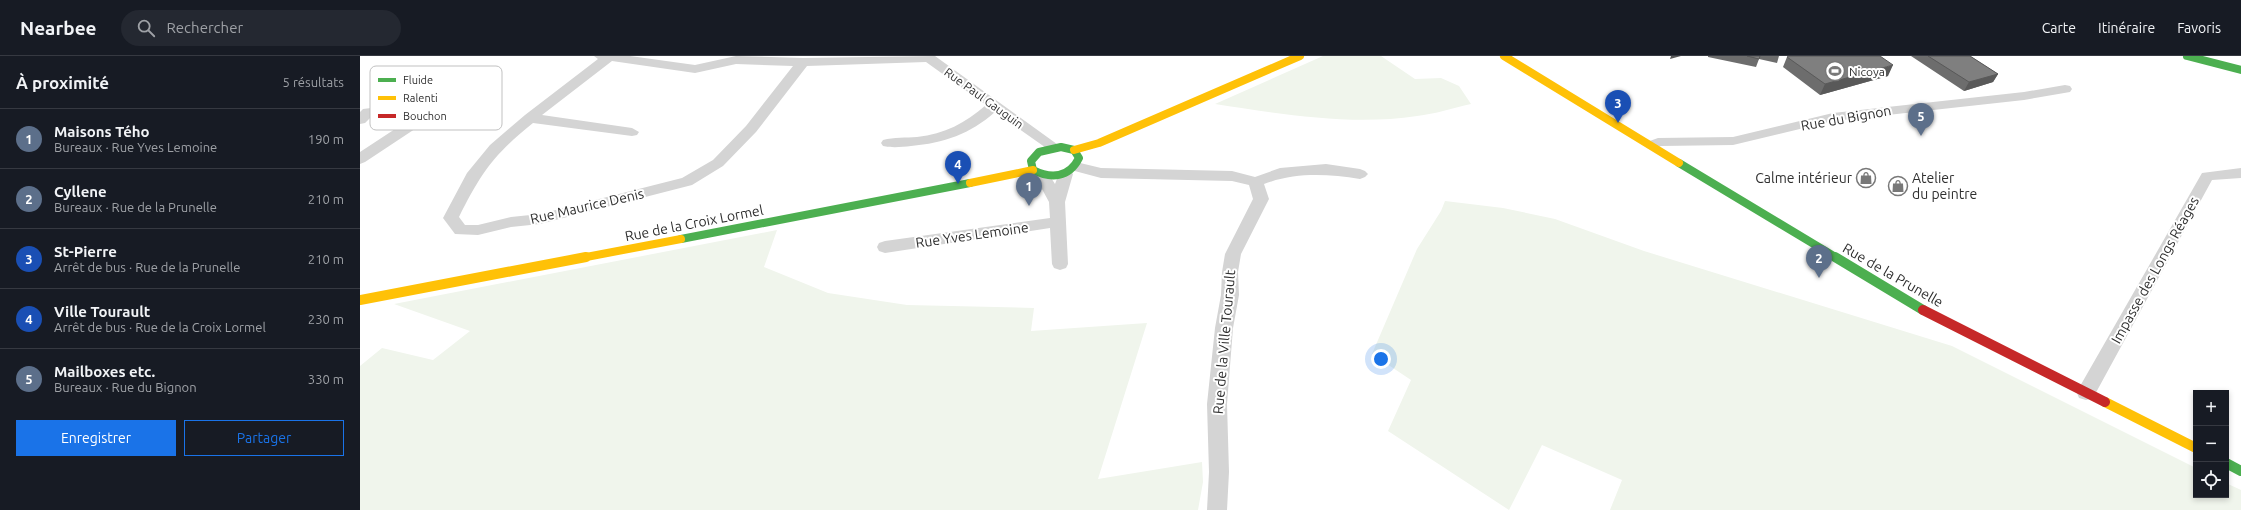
<!DOCTYPE html>
<html lang="fr">
<head>
<meta charset="utf-8">
<style>
  body { margin:0; font-family:Ubuntu,sans-serif; background:#242831; color:#f1f3f6 }
  .controls { position:absolute; right:12px; bottom:12px; display:grid; overflow:hidden; border-radius:0px; box-shadow:0 2px 6px #0003 }
  .controls button { width:36px; height:36px; display:grid; place-items:center; padding:0; border:0; border-bottom:1px solid #363941; background:#171b24; color:#f1f3f6; font:20px sans-serif }
  .you { position:absolute; left:1021px; top:303px; width:14px; height:14px; margin:-10px; border:3px solid #fff; border-radius:50%; background:#1a73e8; box-shadow:0 0 0 6px #1a73e833 }
  .badge { display:grid; place-items:center; width:26px; height:26px; border-radius:50%; background:#1a73e8; color:#fff; font-size:13px; font-weight:700 }
  .pin { position:absolute; translate:-50% -33px; filter:drop-shadow(0 1px 2px #0008) }
  .pin::after { content:''; position:absolute; top:21px; width:14px; height:12px; background:inherit; clip-path:polygon(0 0,100% 0,50% 100%) }
  .list { margin:0; padding:0; list-style:none }
  h2 { display:flex; justify-content:space-between; align-items:center; height:52px; margin:0; padding:0 16px; font-size:17px }
  h2 small { font-size:13px; font-weight:400; color:#9ea1a6 }
  .list li { display:grid; grid-template-columns:26px 1fr auto; gap:12px; align-items:center; box-sizing:border-box; height:60px; padding:0 16px; border-top:1px solid #363941 }
  .list b { display:block; font-size:15px; white-space:nowrap }
  .list p { margin:0; font-size:13px; white-space:nowrap; color:#9ea1a6 }
  .list em { font-size:13px; font-style:normal; color:#9ea1a6 }
  .actions { display:flex; gap:8px; padding:12px 16px }
  .actions a { flex:1; padding:9px 0; border:1px solid #1a73e8; border-radius:0px; text-align:center; font-size:14px; color:#1a73e8 }
  .actions .main { background:#1a73e8; color:#fff }
  .icon { flex:none; width:22px; height:22px; fill:none; stroke:currentColor; stroke-width:2; stroke-linecap:round; stroke-linejoin:round }
  .map { position:relative; flex:none; width:1881px; height:454px; overflow:hidden }
  header { display:flex; align-items:center; gap:24px; box-sizing:border-box; height:56px; padding:0 20px; background:#171b24; border-bottom:1px solid #363941 }
  header strong { font-size:19px }
  nav { display:flex; gap:22px; margin-inline-start:auto; font-size:14px }
  .search { width:280px; height:36px; background:#242831; display:flex; align-items:center; gap:10px; box-sizing:border-box; padding:0 14px; border-radius:22px; color:#9ea1a6; font-size:15px }
  main { display:flex }
  aside { flex:1; background:#171b24 }
  .map>svg:first-child { display:block }
  .green { fill:#f0f5ec }
  .lines { fill:none; stroke-linecap:round; stroke-linejoin:round }
  .street { fill:#d4d4d4; fill-rule:evenodd }
  .fast-far1 { stroke:#4caf50; stroke-width:8 }
  .fast { stroke:#4caf50; stroke-width:10 }
  .slow-far1 { stroke:#ffc107; stroke-width:8 }
  .slow { stroke:#ffc107; stroke-width:10 }
  .jam { stroke:#c62828; stroke-width:10 }
  .wall { fill:#6d6d6d }
  .shaded-wall { fill:#595959 }
  .building { fill:#7f7f7f; stroke:#595959 }
  .labels { text-anchor:middle; dominant-baseline:central; stroke-width:4; stroke-linejoin:round; paint-order:stroke }
  .far-poi-label { font-size:12px; fill:#2f2f2f; stroke:#fff; text-anchor:start }
  .far-street-label { font-size:12px; fill:#2f2f2f; stroke:#fff }
  .street-label { font-size:14px; fill:#2f2f2f; stroke:#fff }
  .poi-label { font-size:14px; fill:#2f2f2f; stroke:#fff; text-anchor:end }
  .key { fill:#fff; stroke:#c1c1c1; stroke-width:1 }
  .key-label { font-size:11px; fill:#2f2f2f }
</style>
</head>
<body>
<header>
<strong>Nearbee</strong>
<div class="search"><svg class="icon" aria-label="search" viewBox="0 0 24 24"><circle cx="10" cy="10" r="6"/><path d="M15 15l6 6"/></svg>Rechercher</div>
<nav><a>Carte</a><a>Itinéraire</a><a>Favoris</a></nav>
</header>
<main>
<aside>
<h2>À proximité<small>5 résultats</small></h2>
<ul class="list">
<li><span class="badge" style="background:#5c6f8a">1</span><div><b>Maisons Tého</b><p>Bureaux · Rue Yves Lemoine</p></div><em>190 m</em></li>
<li><span class="badge" style="background:#5c6f8a">2</span><div><b>Cyllene</b><p>Bureaux · Rue de la Prunelle</p></div><em>210 m</em></li>
<li><span class="badge" style="background:#1a4fb4">3</span><div><b>St-Pierre</b><p>Arrêt de bus · Rue de la Prunelle</p></div><em>210 m</em></li>
<li><span class="badge" style="background:#1a4fb4">4</span><div><b>Ville Tourault</b><p>Arrêt de bus · Rue de la Croix Lormel</p></div><em>230 m</em></li>
<li><span class="badge" style="background:#5c6f8a">5</span><div><b>Mailboxes etc.</b><p>Bureaux · Rue du Bignon</p></div><em>330 m</em></li>
</ul>
<div class="actions"><a class="main">Enregistrer</a><a>Partager</a></div>
</aside>
<div class="map">
<svg width="1881" height="454" viewBox="0 0 1881 454">
  <rect width="100%" height="100%" fill="#fff"/>
  <path class="green" d="M 963,0 L 1021,0 L 1055,23 L 1081,22 L 1099,30 L 1111,48 C 1093,52 1075,58 1057,60 C 991,70 920,58 855,48 Z
    M 1085,145 L 1143,152 L 1195,163 L 1284,195 L 1592,290 L 1836,412 L 1836,439 L 1866,439 L 1866,427 L 1881,434 L 1881,454 L 1250,454 L 1262,424 L 1182,389 L 1149,454 L 1028,375 L 1051,324 L 1012,298 L 1057,193 L 1081,155 Z
    M 417,174 L 404,211 L 468,237 L 547,249 L 674,252 L 671,275 L 787,267 L 738,423 L 842,406 L 843,426 L 838,454 L 0,454 L 0,310 L 22,292 L 73,304 L 110,275 L 34,248 Z"/>
  <g class="lines">
    <path class="street" d="M 234,0 L 270,0 L 335,9 L 376,0 L 443,2 L 575,0 L 701,91 L 699,94 L 689,94 L 635,56 C 610,78 584,87 551,90 C 542,91 532,92 523,90 L 521,87 L 523,84 C 534,81 546,82 557,81 C 585,78 605,67 626,49 L 566,6 L 447,10 L 396,76 L 363,110 L 332,129 L 180,168 L 151,171 L 118,179 L 95,178 L 83,162 L 107,117 L 130,89 L 165,59 L 238,3 ZM 252,5 L 335,17 L 376,8 L 433,10 L 386,70 L 353,104 L 322,122 L 180,158 L 151,161 L 118,169 L 105,169 L 99,161 C 121,117 134,98 173,67 L 272,80 L 277,79 L 279,76 L 272,72 L 182,59 Z
      M 1705,29 L 1710,30 L 1712,33 L 1710,36 L 1664,44 L 1473,65 L 1373,89 L 1301,90 L 1292,93 L 1287,92 L 1285,89 L 1287,86 L 1298,82 L 1373,81 L 1473,57 L 1664,36 Z
      M 68,45 L 75,49 L 73,61 L 5,106 L 0,108 L 0,96 L 61,56 L 61,54 L 12,60 L 5,67 L 0,68 L 0,56 L 3,53 Z
      M 716,106 L 741,112 L 872,115 L 895,121 L 920,112 L 966,108 L 1000,113 L 1005,115 L 1008,118 L 1005,121 L 1000,123 C 967,118 936,116 904,128 L 909,143 L 881,198 L 878,216 L 879,239 L 873,272 L 867,348 L 869,416 L 867,454 L 847,454 L 849,416 L 847,348 L 855,272 L 861,239 L 862,216 L 865,198 L 893,143 L 889,129 L 872,125 L 741,122 L 711,114 L 708,111 L 711,108 Z
      M 1881,112 L 1881,122 L 1852,124 L 1733,342 L 1726,344 L 1719,342 L 1717,337 L 1719,332 L 1842,117 Z
      M 705,113 L 710,115 L 713,118 L 705,146 L 708,208 L 706,212 L 700,214 L 694,212 L 692,208 L 690,172 L 525,197 L 519,195 L 517,191 L 519,187 L 525,185 L 690,162 L 689,146 L 675,120 L 678,117 L 688,117 L 695,128 L 700,115 Z"/>
    <path class="fast-far1" d="M 1827,0 L 1881,14
      M 701,91 L 714,94 L 719,102 C 709,122 691,123 673,114 L 671,105 L 679,96 Z
      M 1319,107 L 1477,202
      M 321,183 L 610,127"/>
    <path class="fast" d="M 1475,201 L 1563,254
      M 1866,407 L 1881,415"/>
    <path class="slow-far1" d="M 1144,0 L 1319,107
      M 714,94 L 739,87 L 940,0
      M 610,127 L 673,114
      M 221,202 L 321,183"/>
    <path class="slow" d="M 0,244 L 226,201
      M 1745,346 L 1836,392"/>
    <path class="jam" d="M 1563,254 L 1745,346"/>
  </g>
  <path class="wall" d="M 1348,0 L 1419,0 L 1417,7 L 1399,3 L 1396,11 L 1348,1 Z
    M 1551,0 L 1610,0 L 1638,18 L 1633,26 L 1604,35 Z
    M 1427,1 L 1528,20 L 1460,39 L 1423,11 Z"/>
  <path class="shaded-wall" d="M 1311,0 L 1321,0 L 1310,3 Z
    M 1533,9 L 1528,20 L 1460,39 L 1465,28 Z
    M 1638,18 L 1633,26 L 1604,35 L 1609,26 Z"/>
  <path class="building" d="M 1387,0 L 1400,0 L 1399,3 Z
    M 1429,0 L 1520,0 L 1533,9 L 1465,28 L 1427,1 Z
    M 1568,0 L 1610,0 L 1638,18 L 1609,26 Z"/>
  <defs>
    <g id="stadium-ring" transform="scale(1)"><circle r="9.5" fill="#fff" stroke="#787878" stroke-width="1.5"/><path d="M0-5a6.5 5 0 1 0 0 10a6.5 5 0 1 0 0-10ZM-3.5-1.8h7v3.6h-7Z" fill="#787878"/></g>
    <g id="shop-ring" transform="scale(1)"><circle r="9.5" fill="#fff" stroke="#787878" stroke-width="1.5"/><path d="M-5-2.5h2.3a2.7 3.5 0 0 1 5.4 0H5L5.5 6h-11ZM-1.5-2.5h3a1.5 2.3 0 0 0-3 0Z" fill="#787878"/></g>
  </defs>
  <g fill-rule="evenodd">
    <use href="#stadium-ring" x="1475" y="15"/>
    <use href="#shop-ring" x="1506" y="122"/>
    <use href="#shop-ring" x="1538" y="130"/>
  </g>
  <g class="labels">
    <g class="far-poi-label">
      <text x="1489" y="15">Nicoya</text>
    </g>
    <g class="far-street-label">
      <text transform="translate(624 42) rotate(36)">Rue Paul Gauguin</text>
    </g>
    <g class="street-label">
      <text transform="translate(1486 62) rotate(-10)">Rue du Bignon</text>
      <text transform="translate(227 150) rotate(-13)">Rue Maurice Denis</text>
      <text transform="translate(334 167) rotate(-11)">Rue de la Croix Lormel</text>
      <text transform="translate(612 179) rotate(-8)">Rue Yves Lemoine</text>
      <text transform="translate(1795 214) rotate(-61)">Impasse des Longs Réages</text>
      <text transform="translate(1533 219) rotate(30)">Rue de la Prunelle</text>
      <text transform="translate(864 286) rotate(-85)">Rue de la Ville Tourault</text>
    </g>
    <g class="poi-label">
      <text x="1492" y="122">Calme intérieur</text>
      <text x="1552" y="122" text-anchor="start">Atelier<tspan x="1552" dy="16">du peintre</tspan></text>
    </g>
  </g>
  <rect x="10" y="10" width="132" height="64" rx="6" class="key"/>
  <rect x="18" y="22" width="18" height="4" fill="#4caf50"/>
  <rect x="18" y="40" width="18" height="4" fill="#ffc107"/>
  <rect x="18" y="58" width="18" height="4" fill="#c62828"/>
  <g class="key-label">
    <text x="43" y="28">Fluide</text>
    <text x="43" y="46">Ralenti</text>
    <text x="43" y="64">Bouchon</text>
  </g>
</svg>
<div class="controls">
<button>+</button>
<button>−</button>
<button><svg class="icon" aria-label="locate" viewBox="0 0 24 24"><circle cx="12" cy="12" r="6"/><path d="M12 2v4M12 18v4M2 12h4M18 12h4"/></svg></button>
</div>
<div class="you"></div>
<div class="pin badge" style="left:669px;top:150px;background:#5c6f8a">1</div>
<div class="pin badge" style="left:1459px;top:222px;background:#5c6f8a">2</div>
<div class="pin badge" style="left:1258px;top:67px;background:#1a4fb4">3</div>
<div class="pin badge" style="left:598px;top:128px;background:#1a4fb4">4</div>
<div class="pin badge" style="left:1561px;top:80px;background:#5c6f8a">5</div>
</div>
</main>
</body>
</html>
